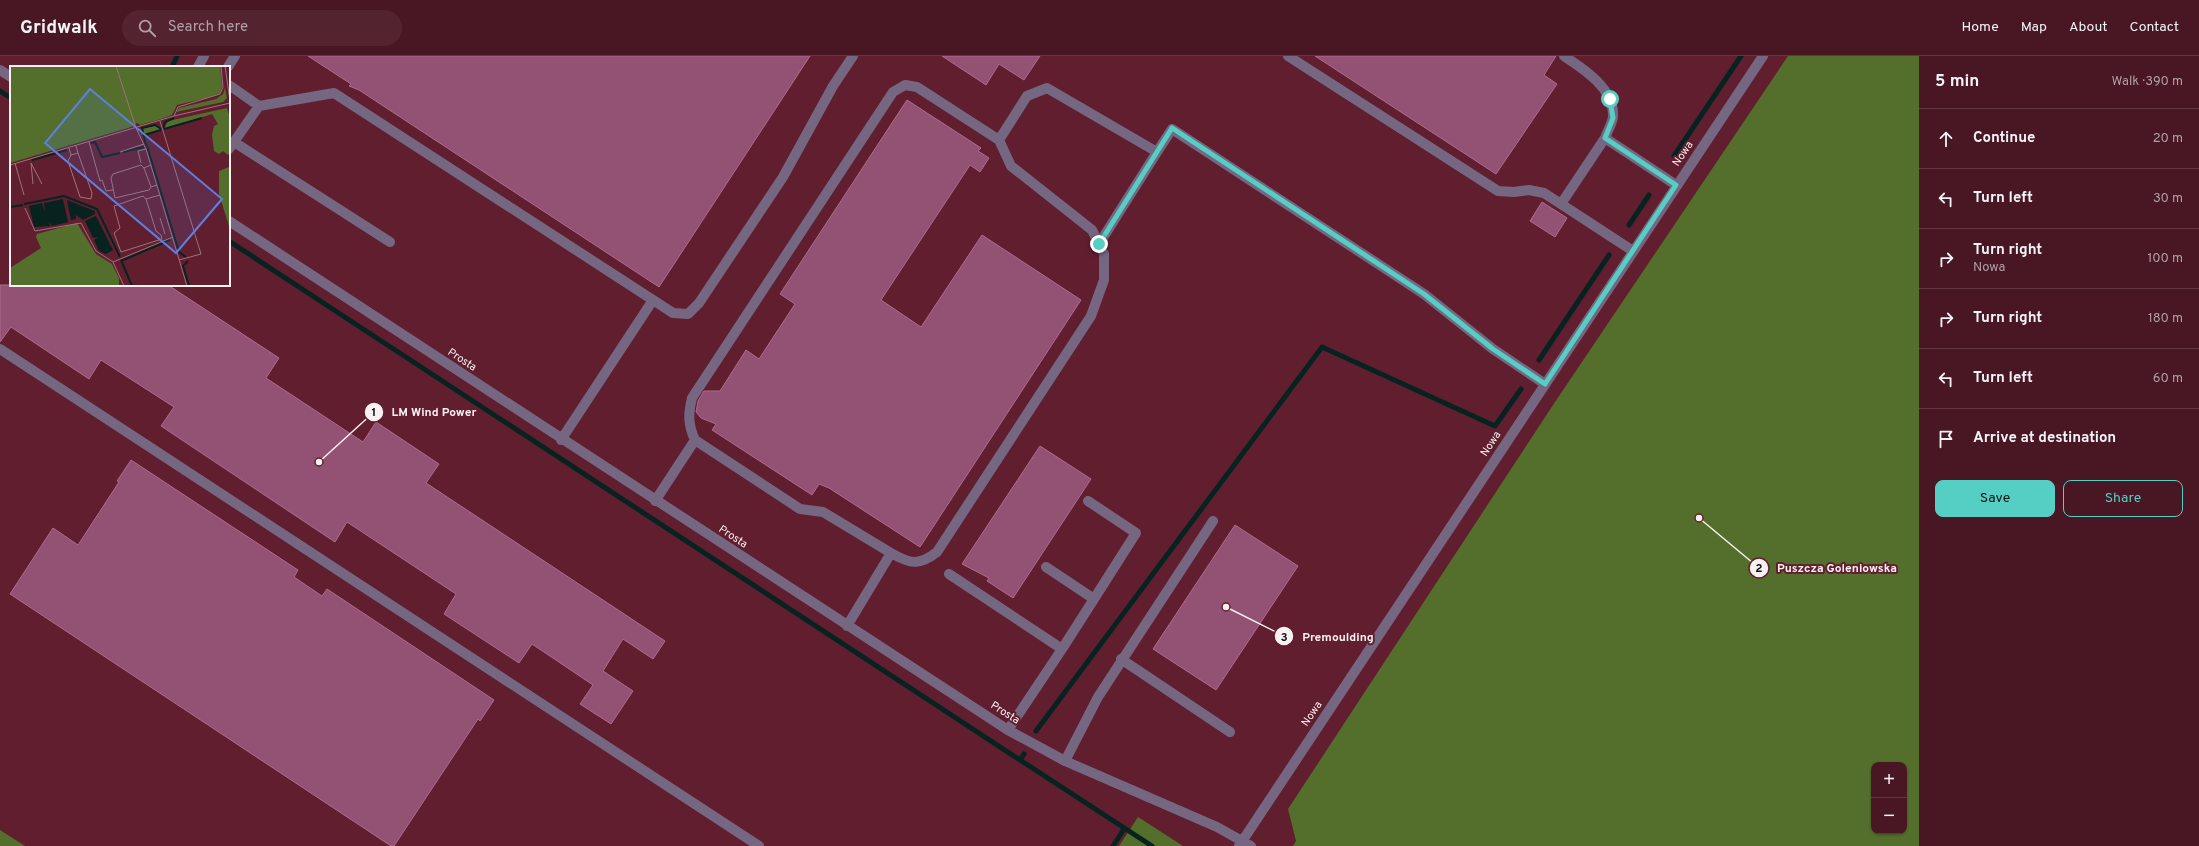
<!DOCTYPE html>
<html lang="en">
<head>
<meta charset="utf-8">
<style>
  body { margin:0; font-family:Overpass,sans-serif; background:#532330; color:#f1f3f6 }
  .controls { position:absolute; right:12px; bottom:12px; display:grid; overflow:hidden; border-radius:8px; box-shadow:0 1px 3px #0004 }
  .controls button { width:36px; height:36px; display:grid; place-items:center; padding:0; border:0; border-bottom:1px solid #613541; background:#491623; color:#f1f3f6; font:20px sans-serif }
  .stop { position:absolute; width:12px; height:12px; margin:-9px; border:3px solid #55cec4; border-radius:50%; background:#fff }
  .stop.end { background:#55cec4; border-color:#fff; box-shadow:0 1px 4px #0008 }
  .list { margin:0; padding:0; list-style:none }
  h2 { display:flex; justify-content:space-between; align-items:center; height:52px; margin:0; padding:0 16px; font-size:17px }
  h2 small { font-size:13px; font-weight:400; color:#b19fa6 }
  .list li { display:grid; grid-template-columns:26px 1fr auto; gap:12px; align-items:center; box-sizing:border-box; height:60px; padding:0 16px; border-top:1px solid #613541 }
  .list b { display:block; font-size:15px; white-space:nowrap }
  .list p { margin:0; font-size:13px; white-space:nowrap; color:#b19fa6 }
  .list em { font-size:13px; font-style:normal; color:#b19fa6 }
  .actions { display:flex; gap:8px; padding:12px 16px }
  .actions a { flex:1; padding:9px 0; border:1px solid #55cec4; border-radius:8px; text-align:center; font-size:14px; color:#55cec4 }
  .actions .main { background:#55cec4; color:#111 }
  .icon { flex:none; width:22px; height:22px; fill:none; stroke:currentColor; stroke-width:2; stroke-linecap:round; stroke-linejoin:round }
  .map { position:relative; flex:none; width:1919px; height:790px; overflow:hidden }
  header { display:flex; align-items:center; gap:24px; box-sizing:border-box; height:56px; padding:0 20px; background:#491623; border-bottom:1px solid #613541 }
  header strong { font-size:19px }
  nav { display:flex; gap:22px; margin-inline-start:auto; font-size:14px }
  .search { width:280px; height:36px; background:#532330; display:flex; align-items:center; gap:10px; box-sizing:border-box; padding:0 14px; border-radius:22px; color:#b19fa6; font-size:15px }
  main { display:flex }
  aside { flex:1; background:#491623 }
  .map>svg:first-child { display:block }
  .forest { fill:#536f2b; fill-rule:evenodd }
  .lines { fill:none; stroke-linecap:round; stroke-linejoin:round }
  .stream { stroke:#072320; stroke-width:5 }
  .building { fill:#935174; stroke:#af6b8e }
  .minor { stroke:#756782; stroke-width:10 }
  .route { stroke:#55cec4; stroke-width:5 }
  .labels { text-anchor:middle; dominant-baseline:central; stroke-width:4; stroke-linejoin:round; paint-order:stroke }
  .street-label { font-size:11px; fill:#f9f0f1; stroke:#611e2f }
  .inset-river { fill:none; stroke:#072320; stroke-width:2 }
  .inset-road { fill:none; stroke:#9e727d; stroke-width:1 }
  .view { fill:#5f7fe0; fill-opacity:0.15; stroke:#5f7fe0; stroke-width:2 }
  .inset-edge { fill:none; stroke:#f9f0f1; stroke-width:2 }
  .leader { fill:none; stroke:#f9f0f1; stroke-width:1.5 }
  .callout-dot { fill:#f9f0f1; stroke:#611e2f; stroke-width:1.5 }
  .mark-label { font-size:12px; text-anchor:middle; font-weight:bold; fill:#111 }
  .callout-label { font-size:12px; text-anchor:middle; font-weight:bold; fill:#f9f0f1; stroke:#611e2f; stroke-width:4; stroke-linejoin:round; paint-order:stroke }
</style>
</head>
<body>
<header>
<strong>Gridwalk</strong>
<div class="search"><svg class="icon" aria-label="search" viewBox="0 0 24 24"><circle cx="10" cy="10" r="6"/><path d="M15 15l6 6"/></svg>Search here</div>
<nav><a>Home</a><a>Map</a><a>About</a><a>Contact</a></nav>
</header>
<main>
<div class="map">
<svg width="1919" height="790" viewBox="0 0 1919 790">
  <rect width="100%" height="100%" fill="#611e2f"/>
  <path class="forest" d="M 1788,0 L 1919,0 L 1919,790 L 1293,790 L 1296,785 L 1288,753 L 1553,349 ZM 1874,709 L 1904,709 L 1904,775 L 1874,775 Z
    M 1138,761 L 1183,790 L 1119,790 Z
    M 0,774 L 25,790 L 0,790 Z"/>
  <g class="lines">
    <path class="stream" d="M 172,11 L 177,0
      M 0,35 L 11,42
      M 1674,100 L 1741,0
      M 1629,169 L 1649,139
      M 229,185 L 1020,704
      M 1539,304 L 1609,199
      M 1036,675 L 1322,291 L 1495,370 L 1521,333
      M 1024,698 L 1020,704 L 1152,790
      M 1113,790 L 1124,773"/>
  </g>
  <path class="building" d="M 308,0 L 810,0 L 659,231 L 359,34 L 349,30 L 351,28 Z
    M 942,0 L 1040,0 L 1024,24 L 999,8 L 986,29 Z
    M 1315,0 L 1556,0 L 1544,19 L 1557,28 L 1496,118 Z
    M 907,44 L 981,92 L 978,95 L 989,102 L 980,116 L 970,109 L 881,244 L 921,271 L 982,179 L 1081,244 L 920,491 L 829,432 L 819,428 L 812,439 L 712,374 L 716,368 L 701,362 L 696,356 L 698,345 L 704,335 L 720,335 L 746,294 L 759,303 L 795,248 L 780,238 Z
    M 1542,146 L 1567,162 L 1555,181 L 1530,165 Z
    M 0,229 L 168,229 L 279,302 L 266,322 L 363,386 L 376,366 L 439,408 L 426,427 L 665,585 L 653,603 L 623,583 L 603,615 L 633,635 L 611,668 L 580,648 L 593,629 L 532,588 L 519,607 L 444,558 L 456,538 L 347,466 L 335,486 L 161,370 L 174,351 L 101,304 L 89,323 L 11,271 L 0,286 Z
    M 1040,390 L 1091,423 L 1013,542 L 987,525 L 989,522 L 962,508 Z
    M 131,404 L 298,514 L 294,521 L 322,540 L 327,533 L 494,644 L 480,665 L 478,663 L 394,790 L 391,790 L 10,538 L 53,472 L 78,489 L 119,426 L 117,425 Z
    M 1235,469 L 1298,510 L 1216,634 L 1153,593 Z"/>
  <g class="lines">
    <path class="minor" d="M 1288,0 L 1498,135 L 1514,136 L 1529,134 L 1544,137 L 1561,148
      M 1564,0 C 1584,13 1615,33 1613,61 C 1612,68 1607,76 1605,82
      M 198,11 L 204,0
      M 228,11 L 235,0
      M 0,14 L 11,21
      M 229,29 L 259,50 L 334,37 L 653,244 L 561,384
      M 999,84 L 1027,40 L 1047,32 L 1157,96 L 1172,73 L 1424,238 L 1493,293 L 1545,328
      M 234,86 L 390,186
      M 229,93 L 259,50
      M 229,165 L 1008,674 L 1065,705 L 1217,771 L 1251,790
      M 1099,188 L 1157,96
      M 1633,195 L 1561,148 L 1605,82 L 1676,129
      M 653,244 L 673,257 L 688,258 L 699,247 L 783,121 L 833,30 L 853,0
      M 0,293 L 759,790
      M 695,384 C 688,369 688,358 692,342 L 893,36 L 905,29 L 917,31 L 999,84 L 1011,110 L 1092,174 L 1104,198 L 1104,224 L 1091,260 L 937,496 C 919,510 910,508 891,497
      M 655,445 L 695,384 L 800,453 L 823,456 L 891,497 L 847,570
      M 1088,445 L 1136,477 L 1094,543
      M 1046,511 L 1094,543 L 1062,593
      M 949,518 L 1062,593 L 1008,674
      M 1121,603 L 1230,676
      M 1065,705 L 1098,641 L 1213,465
      M 1239,790 L 1763,0"/>
  </g>
  <g class="lines">
    <path class="route" d="M 1099,188 L 1172,72 L 1424,238 L 1493,293 L 1545,328 L 1676,129 L 1605,82 L 1613,62 L 1610,43"/>
  </g>
  <g class="labels">
    <g class="street-label">
      <text transform="translate(1683 98) rotate(-56)">Nowa</text>
      <text transform="translate(462 304) rotate(33)">Prosta</text>
      <text transform="translate(1491 388) rotate(-57)">Nowa</text>
      <text transform="translate(733 481) rotate(33)">Prosta</text>
      <text transform="translate(1005 657) rotate(32)">Prosta</text>
      <text transform="translate(1312 658) rotate(-56)">Nowa</text>
    </g>
  </g>
  <g transform="translate(10 10)">
    <rect width="220" height="220" fill="#611e2f"/>
    <path d="M 0,0 L 210,0 L 212,21 L 210,27 L 201,31 L 167,39 L 162,49 L 151,53 L 130,59 L 127,57 L 121,61 L 0,97 ZM 215,22 L 217,32 L 213,36 L 166,46 L 169,42 L 206,33 L 213,28 ZM 217,42 L 220,52 L 220,86 L 218,89 L 213,85 L 209,88 L 204,85 L 202,69 L 204,60 L 208,58 L 202,48 L 154,63 L 158,55 ZM 145,59 L 151,64 L 132,69 L 130,63 ZM 220,96 L 220,159 L 219,160 L 209,128 L 209,105 L 219,101 ZM 67,157 L 86,188 L 102,198 L 109,212 L 109,220 L 0,220 L 0,202 L 31,182 L 26,171 L 27,168 Z" fill="#536f2b"/>
    <path d="M 53,133 L 58,156 L 42,160 L 39,156 L 40,160 L 24,161 L 19,140 L 32,137 L 35,146 L 34,137 ZM 57,134 L 85,145 L 85,148 L 73,154 L 66,149 L 66,153 L 61,154 ZM 86,150 L 103,184 L 96,188 L 89,185 L 84,174 L 88,171 L 83,172 L 75,155 Z" fill="#072320"/>
    <path class="inset-river" d="M 153,62 L 155,56 L 164,52M 154,63 L 192,52M 134,69 L 151,64M 81,77 L 85,76 L 92,91 L 110,87M 136,80 L 132,62 L 145,59 L 151,63M 137,80 L 169,186 L 176,191M 113,86 L 134,81M 22,94 L 57,84M 14,138 L 54,130 L 87,143 L 110,191M 0,141 L 13,139M 111,194 L 122,220M 111,195 L 160,174M 178,195 L 173,200 L 179,220"/>
    <path class="inset-road" d="M 106,0 L 126,62 L 136,83 L 177,220M 215,0 L 220,35M 164,50 L 168,41 L 210,28 L 213,21 L 211,0M 150,55 L 191,188 L 169,194M 79,76 L 90,115 L 92,114 L 96,125 L 103,124M 59,82 L 61,89 L 68,87 L 66,80M 110,86 L 134,78M 61,89 L 58,95 L 70,131 L 81,133 L 82,127 L 68,87M 5,97 L 14,129M 131,97 L 128,85 L 136,83M 0,99 L 164,50 L 220,37M 141,99 L 134,102 L 141,121 L 147,119M 134,102 L 131,99 L 103,108 L 101,112 L 105,132 L 139,124 L 141,121M 23,118 L 21,97 L 32,118M 136,133 L 133,130 L 104,140 L 110,162 L 104,167 L 111,186 L 152,173 L 151,169 L 146,165 L 136,133 L 150,129M 15,142 L 25,165 L 71,157 L 86,185 L 103,196 L 163,171M 150,152 L 155,168M 103,196 L 114,220"/>
    <path class="view" d="M 80,23 L 212,133 L 166,187 L 35,77 Z"/>
    <rect width="220" height="220" class="inset-edge"/>
  </g>
  <path class="leader" d="M319 406L374 356M1699 462L1759 512M1226 551L1284 580"/>
  <g class="callout-dot">
    <circle cx="319" cy="406" r="4"/>
    <circle cx="1699" cy="462" r="4"/>
    <circle cx="1226" cy="551" r="4"/>
    <circle cx="374" cy="356" r="10"/>
    <circle cx="1759" cy="512" r="10"/>
    <circle cx="1284" cy="580" r="10"/>
  </g>
  <g class="mark-label">
    <text x="374" y="360">1</text>
    <text x="1759" y="516">2</text>
    <text x="1284" y="585">3</text>
  </g>
  <g class="callout-label">
    <text x="434" y="360">LM Wind Power</text>
    <text x="1837" y="516">Puszcza Goleniowska</text>
    <text x="1338" y="585">Premoulding</text>
  </g>
</svg>
<div class="controls">
<button>+</button>
<button>−</button>
</div>
<div class="stop" style="left:1610px;top:43px"></div>
<div class="stop end" style="left:1099px;top:188px"></div>
</div>
<aside>
<h2>5 min<small>Walk · 390 m</small></h2>
<ul class="list">
<li><svg class="icon" aria-label="ahead" viewBox="0 0 24 24"><path d="M12 20V5M6 11l6-6 6 6"/></svg><div><b>Continue</b></div><em>20 m</em></li>
<li><svg class="icon" aria-label="left" viewBox="0 0 24 24"><path d="M17 20v-9H6M10 6l-5 5 5 5"/></svg><div><b>Turn left</b></div><em>30 m</em></li>
<li><svg class="icon" aria-label="right" viewBox="0 0 24 24"><path d="M7 20v-9h11M14 6l5 5-5 5"/></svg><div><b>Turn right</b><p>Nowa</p></div><em>100 m</em></li>
<li><svg class="icon" aria-label="right" viewBox="0 0 24 24"><path d="M7 20v-9h11M14 6l5 5-5 5"/></svg><div><b>Turn right</b></div><em>180 m</em></li>
<li><svg class="icon" aria-label="left" viewBox="0 0 24 24"><path d="M17 20v-9H6M10 6l-5 5 5 5"/></svg><div><b>Turn left</b></div><em>60 m</em></li>
<li><svg class="icon" aria-label="arrive" viewBox="0 0 24 24"><path d="M6 21V4h12l-3 4 3 4H6"/></svg><div><b>Arrive at destination</b></div></li>
</ul>
<div class="actions"><a class="main">Save</a><a>Share</a></div>
</aside>
</main>
</body>
</html>
